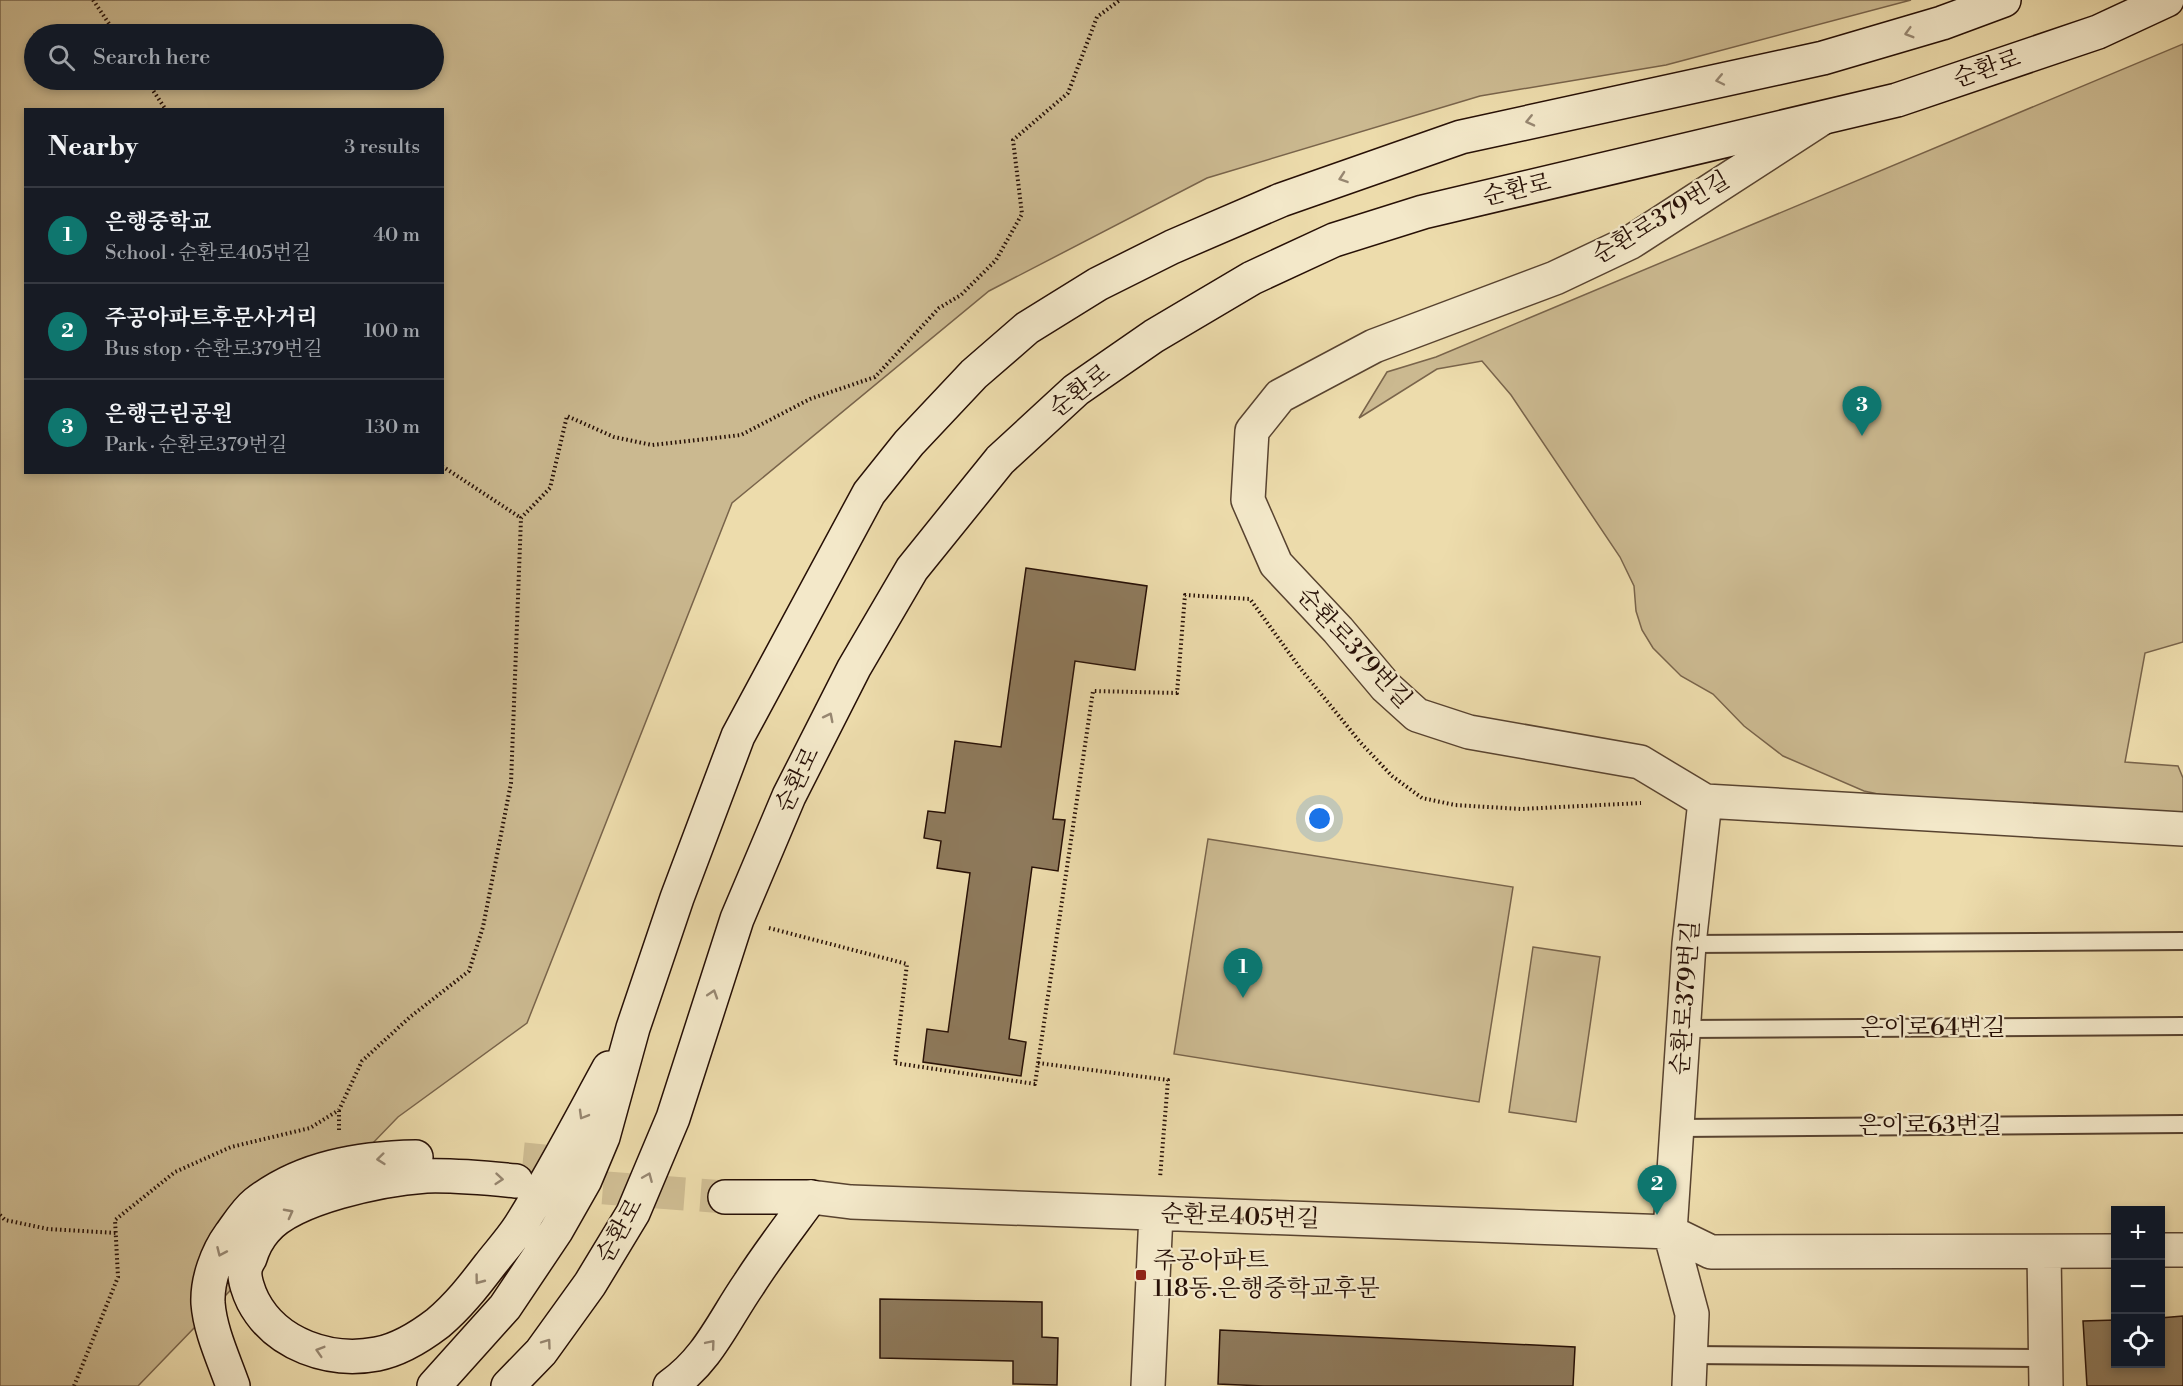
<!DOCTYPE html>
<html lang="en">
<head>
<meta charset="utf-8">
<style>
  body { margin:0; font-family:"Libre Bodoni","Noto Serif KR",serif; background:#20242c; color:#f1f3f6 }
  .controls { position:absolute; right:18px; bottom:18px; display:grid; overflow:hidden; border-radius:0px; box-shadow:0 3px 9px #0003 }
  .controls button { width:54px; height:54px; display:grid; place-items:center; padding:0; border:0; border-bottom:2px solid #363941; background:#171b24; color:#f1f3f6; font:30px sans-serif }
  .you { position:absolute; left:1320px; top:819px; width:21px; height:21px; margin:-15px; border:4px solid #fff; border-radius:50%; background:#1a73e8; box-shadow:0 0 0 9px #1a73e833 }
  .badge { display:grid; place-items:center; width:39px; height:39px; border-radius:50%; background:#0f766e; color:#fff; font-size:20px; font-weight:700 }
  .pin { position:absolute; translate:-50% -50px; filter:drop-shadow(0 2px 3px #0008) }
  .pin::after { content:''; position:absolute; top:32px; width:21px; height:18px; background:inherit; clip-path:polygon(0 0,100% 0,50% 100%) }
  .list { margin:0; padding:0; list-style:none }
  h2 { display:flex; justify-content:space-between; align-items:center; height:78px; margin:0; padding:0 24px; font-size:26px }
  h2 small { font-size:20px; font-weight:400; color:#9ea1a6 }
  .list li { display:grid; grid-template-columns:39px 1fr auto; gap:18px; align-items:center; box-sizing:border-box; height:96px; padding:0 24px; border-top:2px solid #363941 }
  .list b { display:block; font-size:22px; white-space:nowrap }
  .list p { margin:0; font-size:20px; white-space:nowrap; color:#9ea1a6 }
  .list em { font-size:20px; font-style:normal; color:#9ea1a6 }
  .icon { flex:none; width:33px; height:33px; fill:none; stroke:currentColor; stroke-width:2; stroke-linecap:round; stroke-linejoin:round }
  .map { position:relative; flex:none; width:2183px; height:1386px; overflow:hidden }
  .search { position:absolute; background:#171b24; box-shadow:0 3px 9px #0003; left:24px; top:24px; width:420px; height:66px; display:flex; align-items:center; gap:15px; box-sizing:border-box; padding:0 21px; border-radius:33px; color:#9ea1a6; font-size:22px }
  .panel { position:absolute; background:#171b24; box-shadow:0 3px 9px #0003; left:24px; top:108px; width:420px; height:366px; border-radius:0px }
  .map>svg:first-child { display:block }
  .green { fill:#cbb990; stroke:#79644b; stroke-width:1.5; fill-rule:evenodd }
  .building { fill:#8e7a5c; stroke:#271006; stroke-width:1.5 }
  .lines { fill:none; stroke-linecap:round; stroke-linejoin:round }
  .secondary-tunnel { stroke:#cfbd93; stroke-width:33; stroke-dasharray:33 16; stroke-linecap:butt }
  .service-casing { stroke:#584330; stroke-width:20 }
  .minor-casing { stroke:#584330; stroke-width:36 }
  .secondary-casing { stroke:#271006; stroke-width:36 }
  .path { stroke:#271006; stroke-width:4; stroke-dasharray:1.5 3; stroke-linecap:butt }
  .service { stroke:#f3e8c9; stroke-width:16 }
  .minor { stroke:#f3e8c9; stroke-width:33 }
  .secondary { stroke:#f3e8c9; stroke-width:33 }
  .oneway { stroke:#978771 }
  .poi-dot { fill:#8f2418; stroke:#f3e8c9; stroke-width:2 }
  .labels { text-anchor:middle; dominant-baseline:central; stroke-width:4.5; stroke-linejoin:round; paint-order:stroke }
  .street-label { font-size:24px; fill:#271006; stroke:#f3e8c9 }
  .poi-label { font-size:24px; fill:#271006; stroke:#f3e8c9; text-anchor:start }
</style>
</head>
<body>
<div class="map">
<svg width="2183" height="1386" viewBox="0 0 2183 1386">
  <rect width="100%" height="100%" fill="#eddcac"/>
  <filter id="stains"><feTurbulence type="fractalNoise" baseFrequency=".00333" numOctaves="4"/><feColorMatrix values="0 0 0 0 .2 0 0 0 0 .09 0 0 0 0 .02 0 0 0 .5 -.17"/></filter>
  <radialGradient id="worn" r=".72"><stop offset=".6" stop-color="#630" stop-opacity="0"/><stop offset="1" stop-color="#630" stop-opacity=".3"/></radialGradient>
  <path class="green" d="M 0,0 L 1911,0 L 1666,65 L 1480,96 L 1207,178 L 989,291 L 732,503 L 527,1023 L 398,1117 L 138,1386 L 0,1386 ZM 34,34 L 434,34 L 434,80 L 34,80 ZM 26,110 L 442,110 L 442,472 L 26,472 Z
    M 2183,44 L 2183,642 L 2145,653 L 2125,762 L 2178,766 L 2183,778 L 2183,813 L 1924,804 L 1864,791 L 1783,756 L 1744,726 L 1713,694 L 1681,676 L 1653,648 L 1642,630 L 1636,611 L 1634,586 L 1620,557 L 1511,395 L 1482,361 L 1437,369 L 1359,418 L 1387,372 L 1436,357 Z
    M 1208,839 L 1513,887 L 1479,1102 L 1174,1054 Z
    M 1533,947 L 1600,957 L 1576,1122 L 1509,1112 Z"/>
  <path class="building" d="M 1026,568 L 1147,586 L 1135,670 L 1075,661 L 1053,819 L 1065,820 L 1058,871 L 1032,867 L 1009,1039 L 1026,1042 L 1021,1076 L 923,1062 L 927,1029 L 948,1032 L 970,873 L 937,868 L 941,841 L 924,838 L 928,811 L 945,813 L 955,741 L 1001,747 Z
    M 880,1299 L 1042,1302 L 1042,1337 L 1058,1338 L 1057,1385 L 1013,1384 L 1013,1361 L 880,1358 Z
    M 2183,1316 L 2183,1386 L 2087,1386 L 2083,1321 L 2116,1320 L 2116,1364 L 2160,1364 L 2160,1318 Z
    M 1220,1330 L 1575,1347 L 1573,1386 L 1264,1386 L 1218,1384 Z"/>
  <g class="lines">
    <path class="secondary-tunnel" d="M 523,1159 L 583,1165
      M 554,1184 L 725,1197"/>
    <g class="service-casing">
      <path id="service" d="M 1689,944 L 2183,941
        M 1683,1029 L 2183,1026
        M 1678,1128 L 2183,1124
        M 1691,1355 L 2045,1358"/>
    </g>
    <g class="minor-casing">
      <path id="minor" d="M 1705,801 L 2183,829
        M 811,1197 L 851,1202 L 1670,1232 L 1711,1252 L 2116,1251
        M 2160,1250 L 2183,1250
        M 2044,1252 L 2046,1386
        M 1148,1386 L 1156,1214
        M 1689,1386 L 1692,1314 L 1670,1232 L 1689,944 L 1705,801 L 1640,762 L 1469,732 L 1417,715 L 1386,687 L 1338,630 L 1276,564 L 1248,500 L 1252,431 L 1280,396 L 1374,346 L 1555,278 L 1631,242 L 1821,119"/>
    </g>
    <g class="secondary-casing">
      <path id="secondary" d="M 516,1181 C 486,1178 456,1175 426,1176 C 383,1179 293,1197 265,1230 C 258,1238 253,1248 250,1258 C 248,1261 245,1267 245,1271 C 244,1279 249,1293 253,1301 C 276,1345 330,1363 377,1354 C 398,1350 421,1336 438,1323 C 458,1306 473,1287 489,1266 C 499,1253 511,1240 520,1226 C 552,1175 580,1121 609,1068
        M 725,1197 L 811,1197
        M 233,1386 C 224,1360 210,1331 208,1303 C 207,1280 217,1253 230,1235 C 238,1224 246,1211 256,1203 C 302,1167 360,1158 416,1157
        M 434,1386 L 505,1307 L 556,1231 L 585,1180 L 603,1137 L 633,1028 L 677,898 L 738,736 L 869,493 L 909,443 L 974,374 L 1027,328 L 1098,284 L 1172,247 L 1281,200 L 1461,137 L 1823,58 L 1942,23 L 2004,0
        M 508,1386 L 541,1352 L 590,1284 L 633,1213 L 673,1118 L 737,919 L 789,796 L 854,668 L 912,569 L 1000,460 L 1076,390 L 1154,336 L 1252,278 L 1334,240 L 1423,212 L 1897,100 L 2098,32 L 2167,0
        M 670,1386 C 708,1360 724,1320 749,1284 C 768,1254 790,1226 811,1197"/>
    </g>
    <path class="path" d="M 93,0 L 116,34
      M 146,80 L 166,110
      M 442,466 L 521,518
      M 769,928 L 907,964 L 895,1063 L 1035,1084 L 1093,691 L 1177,693 L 1185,595 L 1250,599 L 1300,668 L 1360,742 L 1392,776 L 1422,798 L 1455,805 L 1521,809 L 1641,803
      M 1038,1063 L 1168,1080 L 1160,1178
      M 339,1130 L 339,1111
      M 0,1215 L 5,1220 L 48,1229 L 116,1233
      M 74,1386 L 118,1277 L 115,1220 L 175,1172 L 231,1147 L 310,1128 L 339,1110 L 362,1061 L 410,1017 L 469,971 L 483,927 L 511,783 L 521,518 L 550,488 L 567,416 L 614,437 L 652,445 L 741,435 L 810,399 L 875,377 L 939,308 L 961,295 L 996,260 L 1022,214 L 1013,140 L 1068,93 L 1097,17 L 1120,0"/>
    <use href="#service" class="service"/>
    <use href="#minor" class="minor"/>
    <use href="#secondary" class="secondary"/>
  </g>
  <defs><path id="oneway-chevron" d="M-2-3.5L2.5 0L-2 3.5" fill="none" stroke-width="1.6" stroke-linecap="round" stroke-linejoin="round" transform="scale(1.5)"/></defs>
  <g class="oneway">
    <use href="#oneway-chevron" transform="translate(1909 33) rotate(164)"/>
    <use href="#oneway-chevron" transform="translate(1720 80) rotate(168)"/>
    <use href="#oneway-chevron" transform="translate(1530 121) rotate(167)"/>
    <use href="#oneway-chevron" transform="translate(1343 178) rotate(161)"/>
    <use href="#oneway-chevron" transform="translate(829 717) rotate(-63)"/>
    <use href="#oneway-chevron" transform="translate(713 994) rotate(-72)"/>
    <use href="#oneway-chevron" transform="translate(583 1115) rotate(120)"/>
    <use href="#oneway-chevron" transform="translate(381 1159) rotate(174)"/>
    <use href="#oneway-chevron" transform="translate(648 1177) rotate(-67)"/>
    <use href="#oneway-chevron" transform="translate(499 1179) rotate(5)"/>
    <use href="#oneway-chevron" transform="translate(289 1213) rotate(-28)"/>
    <use href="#oneway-chevron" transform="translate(221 1252) rotate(114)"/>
    <use href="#oneway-chevron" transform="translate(479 1280) rotate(127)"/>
    <use href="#oneway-chevron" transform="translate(547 1343) rotate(-54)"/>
    <use href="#oneway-chevron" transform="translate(711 1344) rotate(-50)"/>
    <use href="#oneway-chevron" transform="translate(320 1351) rotate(-163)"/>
  </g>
  <rect class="poi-dot" x="1135" y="1269" width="12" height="12" rx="3"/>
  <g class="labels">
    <g class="street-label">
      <text transform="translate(1987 69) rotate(-19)">순환로</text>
      <text transform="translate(1517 190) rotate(-13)">순환로</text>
      <text transform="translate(1661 218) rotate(-31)">순환로379번길</text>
      <text transform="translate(1080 391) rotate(-38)">순환로</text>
      <text transform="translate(1354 648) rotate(47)">순환로379번길</text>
      <text transform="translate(798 780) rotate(-64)">순환로</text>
      <text transform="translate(1686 998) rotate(-86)">순환로379번길</text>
      <text x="1933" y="1028">은이로64번길</text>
      <text x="1930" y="1126">은이로63번길</text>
      <text transform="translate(1240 1217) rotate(2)">순환로405번길</text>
      <text transform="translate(620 1231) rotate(-61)">순환로</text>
    </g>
    <g class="poi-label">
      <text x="1153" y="1261">주공아파트<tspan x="1153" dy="28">118동.은행중학교후문</tspan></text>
    </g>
  </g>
  <rect width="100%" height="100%" filter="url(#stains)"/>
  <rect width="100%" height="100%" fill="url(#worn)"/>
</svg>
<div class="controls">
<button>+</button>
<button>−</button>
<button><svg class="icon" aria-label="locate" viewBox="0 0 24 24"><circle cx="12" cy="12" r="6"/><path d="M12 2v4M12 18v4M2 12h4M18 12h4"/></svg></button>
</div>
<div class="you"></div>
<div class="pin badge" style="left:1243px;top:998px">1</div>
<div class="pin badge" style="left:1657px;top:1215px">2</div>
<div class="pin badge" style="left:1862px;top:436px">3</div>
<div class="search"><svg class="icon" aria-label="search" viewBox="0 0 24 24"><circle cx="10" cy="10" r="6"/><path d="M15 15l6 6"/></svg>Search here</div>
<section class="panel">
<h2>Nearby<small>3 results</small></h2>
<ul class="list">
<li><span class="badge">1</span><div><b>은행중학교</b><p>School · 순환로405번길</p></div><em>40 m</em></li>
<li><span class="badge">2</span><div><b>주공아파트후문사거리</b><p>Bus stop · 순환로379번길</p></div><em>100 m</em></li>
<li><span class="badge">3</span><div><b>은행근린공원</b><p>Park · 순환로379번길</p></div><em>130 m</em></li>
</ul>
</section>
</div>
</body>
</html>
